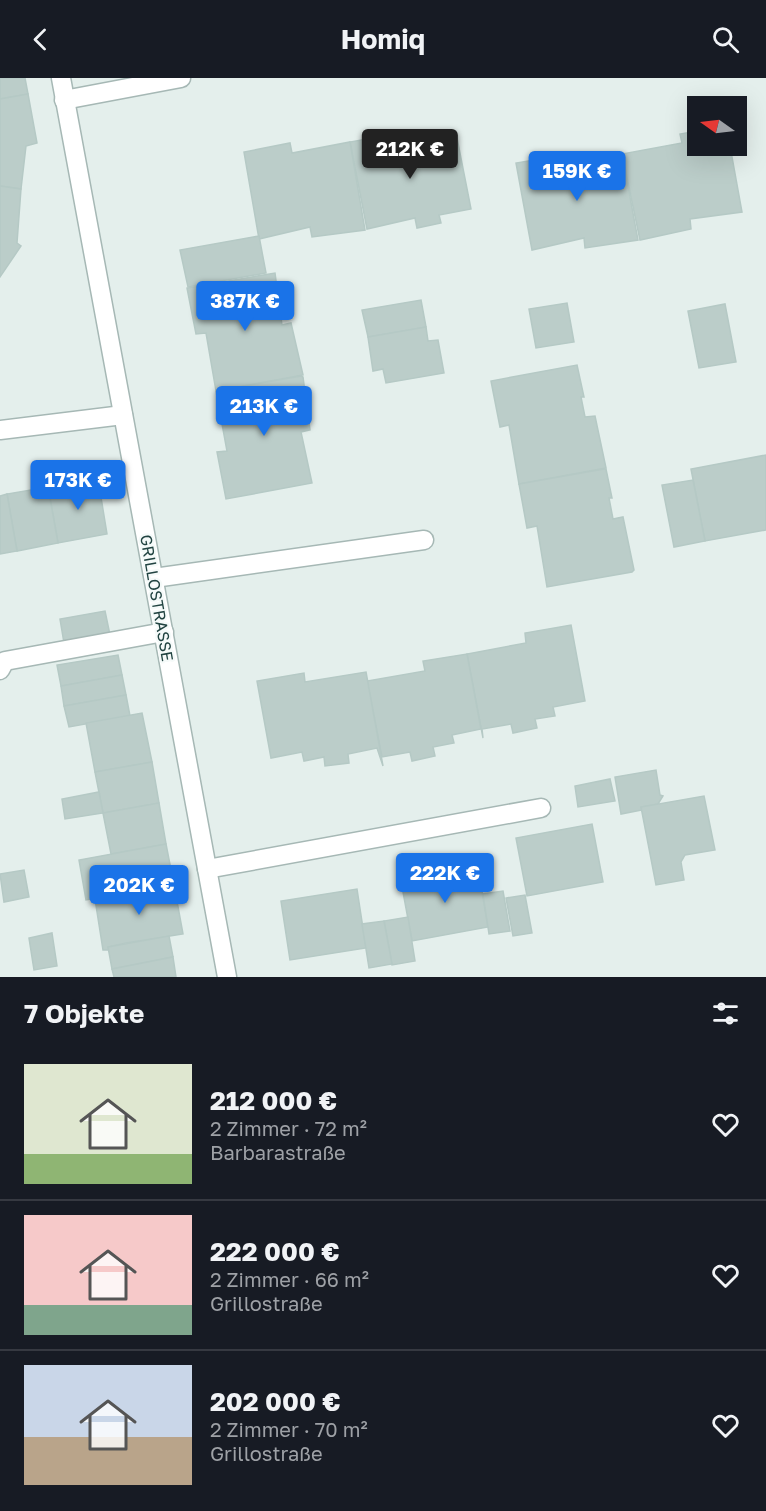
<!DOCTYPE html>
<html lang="de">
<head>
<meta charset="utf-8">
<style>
  body { margin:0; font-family:"Golos Text",sans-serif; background:#242831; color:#f1f3f6; height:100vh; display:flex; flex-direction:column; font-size:22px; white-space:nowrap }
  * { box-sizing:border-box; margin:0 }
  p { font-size:20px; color:#9ea1a6 }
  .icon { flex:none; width:33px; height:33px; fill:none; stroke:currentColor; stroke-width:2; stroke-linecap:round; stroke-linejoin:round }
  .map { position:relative; height:899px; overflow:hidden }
  .panel { display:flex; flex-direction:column; background:#171b24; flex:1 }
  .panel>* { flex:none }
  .needle { width:39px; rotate:284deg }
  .buttons { position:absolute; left:687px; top:18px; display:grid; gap:12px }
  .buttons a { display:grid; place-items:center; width:60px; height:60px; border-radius:0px; background:#171b24; box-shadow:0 6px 24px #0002; font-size:30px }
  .price { position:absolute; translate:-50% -51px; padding:0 14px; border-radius:6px; background:#1a73e8; color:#fff; font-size:20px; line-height:39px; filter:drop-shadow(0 2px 3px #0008) }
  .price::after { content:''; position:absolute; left:50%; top:36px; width:18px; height:14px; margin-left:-9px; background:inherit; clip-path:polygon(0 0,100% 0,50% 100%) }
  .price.on { background:#222; color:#fff }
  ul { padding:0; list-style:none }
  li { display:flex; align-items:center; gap:18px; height:150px; padding:0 24px }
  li+li { border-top:2px solid #363941 }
  li span { display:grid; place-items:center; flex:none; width:168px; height:120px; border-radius:0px; color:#555 }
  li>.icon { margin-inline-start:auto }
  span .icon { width:72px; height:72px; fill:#fffc; stroke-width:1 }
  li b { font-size:26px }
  h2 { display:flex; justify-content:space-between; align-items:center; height:72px; padding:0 24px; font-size:26px }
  header { display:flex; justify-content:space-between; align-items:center; height:78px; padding:0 24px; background:#171b24; font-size:27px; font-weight:700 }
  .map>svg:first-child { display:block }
  .building { fill:#bbcdc9; stroke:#b5c9c5; stroke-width:1.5 }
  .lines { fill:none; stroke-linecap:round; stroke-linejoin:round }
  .minor-casing { stroke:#a6b8b5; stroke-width:21 }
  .minor { stroke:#fff; stroke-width:18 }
  .labels { text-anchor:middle; stroke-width:4.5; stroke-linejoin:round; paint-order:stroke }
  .street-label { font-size:16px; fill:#214341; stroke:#f5faf9 }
</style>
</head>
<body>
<header><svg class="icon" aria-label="back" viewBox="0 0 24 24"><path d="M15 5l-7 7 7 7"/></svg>Homiq<svg class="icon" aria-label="search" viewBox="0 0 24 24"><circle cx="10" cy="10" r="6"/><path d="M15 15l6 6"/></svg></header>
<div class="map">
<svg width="766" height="899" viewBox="0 0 766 899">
  <rect width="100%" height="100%" fill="#e4efec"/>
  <g class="building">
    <path d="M0,0H25L28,16L0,21Z"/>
    <path d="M28,16L37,65L26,68L21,111L0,108V21Z"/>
    <path d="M698,53V68H730L742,134L690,141L691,151L640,162L622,76L682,65L680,56Z"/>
    <path d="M456,55L471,131L439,137L441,145L417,150L415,140L367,151L350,64L394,56L396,66Z"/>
    <path d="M350,64L365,152L312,159L310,149L259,161L244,74L290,65L292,75Z"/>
    <path d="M622,76L638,162L585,170L584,160L532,172L516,85L563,77L564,86Z"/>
    <path d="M0,108L21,111L17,165L21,168L0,199Z"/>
    <path d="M259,158L266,195L188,209L180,172Z"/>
    <path d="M275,195L282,247L291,245L303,297L216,313L206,255L196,256L187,210Z"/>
    <path d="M421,222L426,249L368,259L362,232Z"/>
    <path d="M567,225L574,264L536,270L529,231Z"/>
    <path d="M725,226L736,284L699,290L688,233Z"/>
    <path d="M426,249L428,263L438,262L444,295L386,305L383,291L373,293L368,259Z"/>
    <path d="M577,287L584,319H581L585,339L595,338L606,390L519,406L509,347L500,349L491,303Z"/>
    <path d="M301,298L303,299L310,352L301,354L312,405L226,421L217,374L227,373L216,313Z"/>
    <path d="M766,377V452L705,463L691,391Z"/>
    <path d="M604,391H606L612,420H609L613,441L623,439L634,492L632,494L547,509L537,448L527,450L519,406Z"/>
    <path d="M98,401L107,456L58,465L48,409Z"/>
    <path d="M693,402L705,463L674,469L662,407Z"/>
    <path d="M48,409L58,465L17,473L7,416Z"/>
    <path d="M7,416L17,473L0,476V418Z"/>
    <path d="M105,533L110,557L64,565L60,541Z"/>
    <path d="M571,547L585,623L553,629L555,638L535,641L537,650L513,655L511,646L482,651L483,660L467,576L526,565L525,555Z"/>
    <path d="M467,576L481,651L452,657L454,665L433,669L435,678L412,683L410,674L382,679L367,603L425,593L423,583Z"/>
    <path d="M118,577L122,597L61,608L57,587Z"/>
    <path d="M366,594L383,688L377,670L348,676L349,685L325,688L324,679L304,683L302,674L271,680L257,603L304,595L305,604Z"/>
    <path d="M122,597L126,617L64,628L61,608Z"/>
    <path d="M126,617L130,638L69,649L64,628Z"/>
    <path d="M142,635L152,684L95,694L86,645Z"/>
    <path d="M152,684L159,725L103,735L95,694Z"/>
    <path d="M656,692L660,717L663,718L658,726L641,729L642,732L621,736L615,699Z"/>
    <path d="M610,701L615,723L578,729L575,708Z"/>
    <path d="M99,714L103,735L65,741L62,721Z"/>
    <path d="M704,718L715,772L685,777L681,784L684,802L656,807L641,729Z"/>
    <path d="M159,725L166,766L111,776L103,735Z"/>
    <path d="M592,746L603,804L527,818L516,760Z"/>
    <path d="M166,766L174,807L86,822L79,782Z"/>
    <path d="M478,790L488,849L412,863L401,803Z"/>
    <path d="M24,792L29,819L4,824L0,796Z"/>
    <path d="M174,807L183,856L126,865L108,869L109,872H103L95,821Z"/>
    <path d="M357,811L366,870L290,882L281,823Z"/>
    <path d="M503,813L510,853L489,856L483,816Z"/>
    <path d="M525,817L532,855L513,858L506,820Z"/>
    <path d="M408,839L415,883L392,887L384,843Z"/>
    <path d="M384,843L392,886L369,890L362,846Z"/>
    <path d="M52,855L57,888L34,892L29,860Z"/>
    <path d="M169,858L173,879L112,891L108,869Z"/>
    <path d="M173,879L176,899H114L112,891Z"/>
  </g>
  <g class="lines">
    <g class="minor-casing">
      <g id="minor">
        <path d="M61,0L227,899"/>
        <path d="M64,22L181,0"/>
        <path d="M0,352L123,337"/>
        <path d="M154,500L424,462"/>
        <path d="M0,592L5,583L164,554"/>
        <path d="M207,791L541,730"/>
      </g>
    </g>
    <use href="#minor" class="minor"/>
  </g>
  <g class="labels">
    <g class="street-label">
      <text transform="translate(157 520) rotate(80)" y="6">GRILLOSTRASSE</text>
    </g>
  </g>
</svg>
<div class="buttons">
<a><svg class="needle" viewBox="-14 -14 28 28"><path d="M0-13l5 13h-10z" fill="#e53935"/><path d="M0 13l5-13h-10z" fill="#9ea1a6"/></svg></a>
</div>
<b class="price on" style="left:410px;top:102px">212K €</b>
<b class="price" style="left:577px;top:124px">159K €</b>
<b class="price" style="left:245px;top:254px">387K €</b>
<b class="price" style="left:264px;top:359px">213K €</b>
<b class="price" style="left:78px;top:433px">173K €</b>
<b class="price" style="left:445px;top:826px">222K €</b>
<b class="price" style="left:139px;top:838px">202K €</b>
</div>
<section class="panel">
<h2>7 Objekte<svg class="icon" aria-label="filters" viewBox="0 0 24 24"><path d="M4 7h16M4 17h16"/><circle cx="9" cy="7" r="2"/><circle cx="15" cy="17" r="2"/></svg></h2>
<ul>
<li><span style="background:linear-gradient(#dfe7d0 75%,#8fb573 0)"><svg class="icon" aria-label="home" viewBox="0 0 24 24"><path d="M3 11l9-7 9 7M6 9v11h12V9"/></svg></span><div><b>212 000 €</b><p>2 Zimmer · 72 m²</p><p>Barbarastraße</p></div><svg class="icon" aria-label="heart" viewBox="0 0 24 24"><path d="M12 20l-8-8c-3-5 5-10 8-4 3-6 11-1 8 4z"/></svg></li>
<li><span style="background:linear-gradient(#f6c9c9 75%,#7fa58c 0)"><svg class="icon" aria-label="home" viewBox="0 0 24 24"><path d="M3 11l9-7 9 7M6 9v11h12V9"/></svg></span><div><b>222 000 €</b><p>2 Zimmer · 66 m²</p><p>Grillostraße</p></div><svg class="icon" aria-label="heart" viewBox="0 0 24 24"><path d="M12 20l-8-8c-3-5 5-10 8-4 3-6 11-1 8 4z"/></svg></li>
<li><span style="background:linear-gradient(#c9d6e8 60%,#b9a48a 0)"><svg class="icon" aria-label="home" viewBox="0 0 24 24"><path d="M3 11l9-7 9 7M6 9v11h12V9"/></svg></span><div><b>202 000 €</b><p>2 Zimmer · 70 m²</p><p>Grillostraße</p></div><svg class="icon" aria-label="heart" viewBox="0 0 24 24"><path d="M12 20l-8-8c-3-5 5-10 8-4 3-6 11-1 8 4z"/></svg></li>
</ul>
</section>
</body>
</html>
